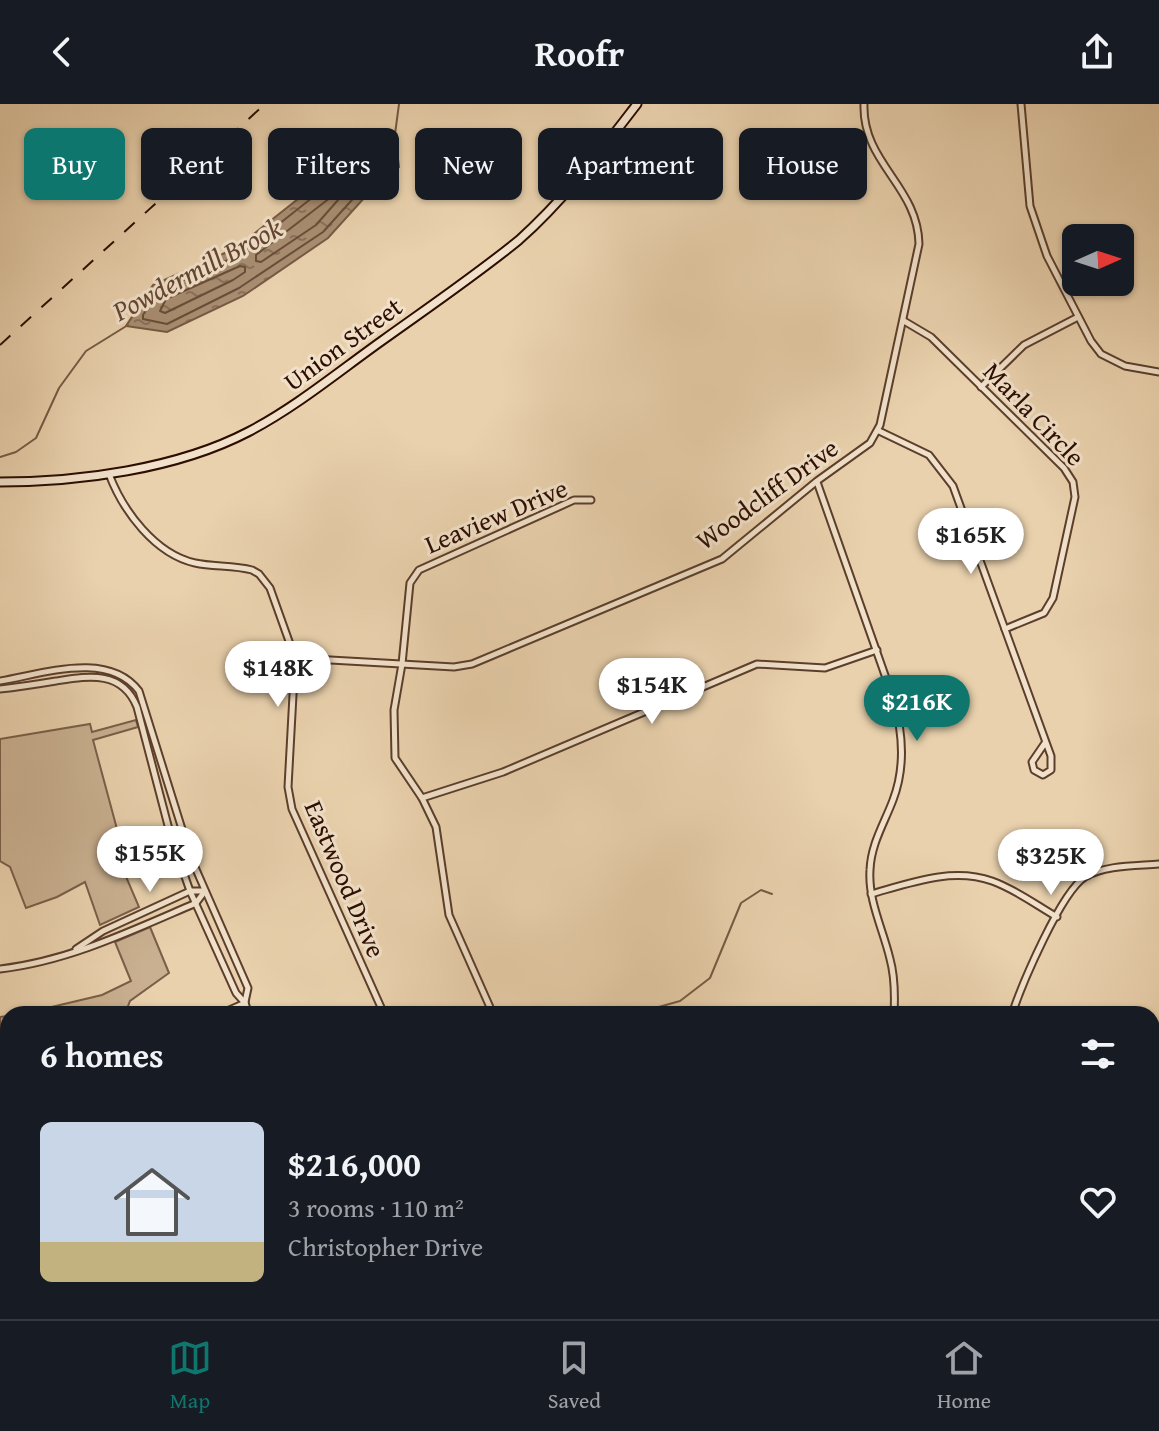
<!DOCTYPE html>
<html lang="en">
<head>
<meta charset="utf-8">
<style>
  body { margin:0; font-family:"Gentium Book Plus",serif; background:#242831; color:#f1f3f6; height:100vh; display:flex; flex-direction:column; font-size:30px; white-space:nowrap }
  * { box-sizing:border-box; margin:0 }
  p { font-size:26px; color:#9ea1a6 }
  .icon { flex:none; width:44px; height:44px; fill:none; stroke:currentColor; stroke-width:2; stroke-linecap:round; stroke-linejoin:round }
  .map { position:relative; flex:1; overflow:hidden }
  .panel { position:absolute; left:0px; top:902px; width:1160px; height:314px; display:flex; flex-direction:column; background:#171b24; border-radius:24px 24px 0 0; box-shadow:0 2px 6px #0004 }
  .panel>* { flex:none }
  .hud { position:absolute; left:24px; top:24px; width:1112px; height:72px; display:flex; gap:16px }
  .needle { width:52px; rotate:87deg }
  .controls { position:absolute; left:1062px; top:120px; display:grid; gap:16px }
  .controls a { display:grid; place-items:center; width:72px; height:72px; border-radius:12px; background:#171b24; box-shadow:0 2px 6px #0004; font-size:40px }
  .price { position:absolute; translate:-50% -68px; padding:0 18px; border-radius:28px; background:#fff; color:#222; font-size:26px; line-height:52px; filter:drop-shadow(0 2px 4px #0008) }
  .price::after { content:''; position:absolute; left:50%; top:48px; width:24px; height:18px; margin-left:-12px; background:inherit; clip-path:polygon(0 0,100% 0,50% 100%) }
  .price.on { background:#0f766e; color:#fff }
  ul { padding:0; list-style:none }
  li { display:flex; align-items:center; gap:24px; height:200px; padding:0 40px }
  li+li { border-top:2px solid #363941 }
  li span { display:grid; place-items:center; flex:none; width:224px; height:160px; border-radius:12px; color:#555 }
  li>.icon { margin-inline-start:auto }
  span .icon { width:96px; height:96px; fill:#fffc; stroke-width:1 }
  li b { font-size:34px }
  h2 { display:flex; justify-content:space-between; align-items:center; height:96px; padding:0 40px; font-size:34px }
  .chip { padding:0 28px; border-radius:12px; background:#171b24; box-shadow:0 2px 6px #0004; font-size:28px; line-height:72px }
  .chip.on { background:#0f766e; color:#fff }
  header { display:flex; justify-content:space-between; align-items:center; height:104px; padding:0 40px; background:#171b24; font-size:36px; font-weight:600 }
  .tab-bar { display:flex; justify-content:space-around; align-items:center; height:112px; border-top:2px solid #363941; background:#171b24; font-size:22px; color:#9ea1a6 }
  .tab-bar a { display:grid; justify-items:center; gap:4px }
  .tab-bar .on { color:#0f766e }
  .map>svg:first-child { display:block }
  .green { fill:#c9b090; stroke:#7a5e48; stroke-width:2 }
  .water { fill:url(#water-ripples); stroke:#775a44; stroke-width:2 }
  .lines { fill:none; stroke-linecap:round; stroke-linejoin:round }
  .shore { stroke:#6a4e39; stroke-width:2 }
  .stream { stroke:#775a44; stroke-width:2 }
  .street-casing { stroke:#5b3e2b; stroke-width:9 }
  .secondary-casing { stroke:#2c0d00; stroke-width:11 }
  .street { stroke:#f1e1ca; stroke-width:5 }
  .secondary { stroke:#f1e1ca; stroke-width:7 }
  .rail { stroke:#2c0d00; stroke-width:2; stroke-dasharray:14 14; stroke-linecap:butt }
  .labels { text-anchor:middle; stroke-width:6; stroke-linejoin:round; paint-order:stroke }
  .street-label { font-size:26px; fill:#2c0d00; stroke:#f1e1ca }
  .water-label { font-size:28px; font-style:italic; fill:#644733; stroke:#f1e1ca }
</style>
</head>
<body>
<header><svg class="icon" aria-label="back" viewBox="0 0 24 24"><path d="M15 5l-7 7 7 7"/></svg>Roofr<svg class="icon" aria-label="share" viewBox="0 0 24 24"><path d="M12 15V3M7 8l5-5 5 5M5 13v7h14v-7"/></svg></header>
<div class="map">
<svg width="1159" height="1215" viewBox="0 0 1159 1215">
  <defs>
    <pattern id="water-ripples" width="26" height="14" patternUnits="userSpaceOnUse" patternTransform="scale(2)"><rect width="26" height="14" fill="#a98e72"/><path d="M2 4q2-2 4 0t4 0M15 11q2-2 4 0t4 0" fill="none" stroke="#8a725b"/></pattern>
  </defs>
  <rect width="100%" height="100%" fill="#e9d1ad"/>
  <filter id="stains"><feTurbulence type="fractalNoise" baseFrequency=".0025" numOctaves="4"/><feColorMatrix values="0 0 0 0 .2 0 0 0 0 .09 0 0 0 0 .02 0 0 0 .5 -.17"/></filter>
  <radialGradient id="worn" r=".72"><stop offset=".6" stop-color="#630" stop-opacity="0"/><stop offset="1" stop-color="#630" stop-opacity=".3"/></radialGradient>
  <g class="green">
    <path d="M136,616L138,623L93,636L117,725L124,768L139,803L100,821L85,778L57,793L26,804L10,763L0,757V635L90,620L92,628Z"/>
    <path d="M150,823L169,869L130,897L125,910H22L102,891L131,877L115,838Z"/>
    <path d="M8,912V977L0,974V913Z"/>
  </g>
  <path class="water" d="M395,30L399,63L374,83L328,134L243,192L167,228L126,222L153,181L236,144L322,76L359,33Z"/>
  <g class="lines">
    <g class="shore">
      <path d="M384,39L388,42L389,60L369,77L323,128L239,184L167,220L143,215V211L159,187L241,150L327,82L362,42Z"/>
      <path d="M335,90L338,96L316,121L261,158L256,157V151Z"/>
      <path d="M240,162L245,163V168L233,176L165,209L160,207L166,195Z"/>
    </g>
    <g class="stream">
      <path d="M395,30L399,0"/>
      <path d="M0,353L16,348L36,334L59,284L86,247L128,221"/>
      <path d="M644,910L648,906L680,897L710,874L741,799L761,786L772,790"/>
      <path d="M0,975L8,978"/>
    </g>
    <g class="street-casing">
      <g id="street">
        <path d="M1021,0L1030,102L1047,152L1091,237L1101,250L1125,262L1159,268"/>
        <path d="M904,217L931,233L1064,364L1073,378L1075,393L1053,494L1044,509L1005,525"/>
        <path d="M981,283L1024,241L1078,213"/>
        <path d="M879,327L929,351L953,382L1051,652V666L1043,671L1034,666L1032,658L1045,639"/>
        <path d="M109,370C123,407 155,450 195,459C213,463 233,461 252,466L259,470L270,484L295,554L288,683L292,705L384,910"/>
        <path d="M817,378L893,594C903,628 906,662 893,696C884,720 871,740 870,766C868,797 883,825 890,855C895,873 895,891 894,910"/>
        <path d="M295,554L454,563L472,560L722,455L817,377L870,339L880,321L919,140C918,82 862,59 864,0"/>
        <path d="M0,577C43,570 108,546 139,587L191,754L248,884L245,898"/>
        <path d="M0,585C19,583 38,580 56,577C89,572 122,566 137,603L171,733L190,787L236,889L245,899L249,910"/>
        <path d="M422,694L503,668L757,560L825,564L877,546"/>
        <path d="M871,790C910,779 952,763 992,777C1015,785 1036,801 1057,813"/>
        <path d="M76,845L103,827L190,787H204"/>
        <path d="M0,865C69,857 133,826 196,799L205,787"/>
        <path d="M220,910L245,899"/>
        <path d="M493,910L449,811L436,723L422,694L395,654L394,606L402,560L410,479L419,466L574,396H591"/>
        <path d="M1012,910C1022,880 1061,788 1085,773C1105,761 1136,762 1159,760"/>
        <path d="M1152,985L1159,987"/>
        <path d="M1152,1188L1159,1187"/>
        <path d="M698,1215L699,1208"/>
        <path d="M832,1215L836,1208"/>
        <path d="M1032,1215L1045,1208"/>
      </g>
    </g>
    <g class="secondary-casing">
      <path id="secondary" d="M0,378C79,378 177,365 248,328C296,303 338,268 383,236C429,203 476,171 519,136C565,95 600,48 637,0"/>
    </g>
    <use href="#street" class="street"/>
    <use href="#secondary" class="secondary"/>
    <path class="rail" d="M0,241L265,0"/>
  </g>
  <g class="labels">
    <g class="street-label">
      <text transform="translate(343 240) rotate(-36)" y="9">Union Street</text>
      <text transform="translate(1034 310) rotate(46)" y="9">Marla Circle</text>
      <text transform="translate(767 390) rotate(-36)" y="9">Woodcliff Drive</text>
      <text transform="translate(496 412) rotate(-23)" y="9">Leaview Drive</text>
      <text transform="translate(345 775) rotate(67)" y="9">Eastwood Drive</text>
    </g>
    <g class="water-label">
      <text transform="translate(197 165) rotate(-28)" y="10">Powdermill Brook</text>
    </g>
  </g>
  <rect width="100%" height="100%" filter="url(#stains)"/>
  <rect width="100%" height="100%" fill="url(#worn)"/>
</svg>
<div class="controls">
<a><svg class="needle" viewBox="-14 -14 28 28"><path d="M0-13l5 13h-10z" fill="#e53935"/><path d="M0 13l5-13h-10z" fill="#9ea1a6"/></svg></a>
</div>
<b class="price" style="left:971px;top:472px">$165K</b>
<b class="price" style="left:278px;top:605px">$148K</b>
<b class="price" style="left:652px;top:622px">$154K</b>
<b class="price on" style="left:917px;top:639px">$216K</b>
<b class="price" style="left:150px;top:790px">$155K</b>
<b class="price" style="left:1051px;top:793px">$325K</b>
<div class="hud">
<a class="chip on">Buy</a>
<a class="chip">Rent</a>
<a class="chip">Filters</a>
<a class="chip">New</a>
<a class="chip">Apartment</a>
<a class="chip">House</a>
</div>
<section class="panel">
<h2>6 homes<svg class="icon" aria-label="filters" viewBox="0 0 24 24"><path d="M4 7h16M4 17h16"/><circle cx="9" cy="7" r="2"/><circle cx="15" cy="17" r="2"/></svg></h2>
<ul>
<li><span style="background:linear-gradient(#c9d6e8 75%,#c2b280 0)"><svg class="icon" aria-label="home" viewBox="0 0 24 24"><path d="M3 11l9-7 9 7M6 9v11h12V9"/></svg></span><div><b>$216,000</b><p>3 rooms · 110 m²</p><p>Christopher Drive</p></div><svg class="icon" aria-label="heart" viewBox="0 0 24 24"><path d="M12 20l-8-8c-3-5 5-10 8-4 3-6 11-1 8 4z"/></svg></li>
</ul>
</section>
</div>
<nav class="tab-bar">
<a class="on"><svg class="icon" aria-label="map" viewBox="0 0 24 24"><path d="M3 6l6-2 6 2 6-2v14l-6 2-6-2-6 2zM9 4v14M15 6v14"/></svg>Map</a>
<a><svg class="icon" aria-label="saved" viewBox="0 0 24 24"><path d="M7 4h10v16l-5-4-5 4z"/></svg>Saved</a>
<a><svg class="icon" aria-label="home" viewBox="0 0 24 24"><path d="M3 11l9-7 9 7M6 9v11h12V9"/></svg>Home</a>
</nav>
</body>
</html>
